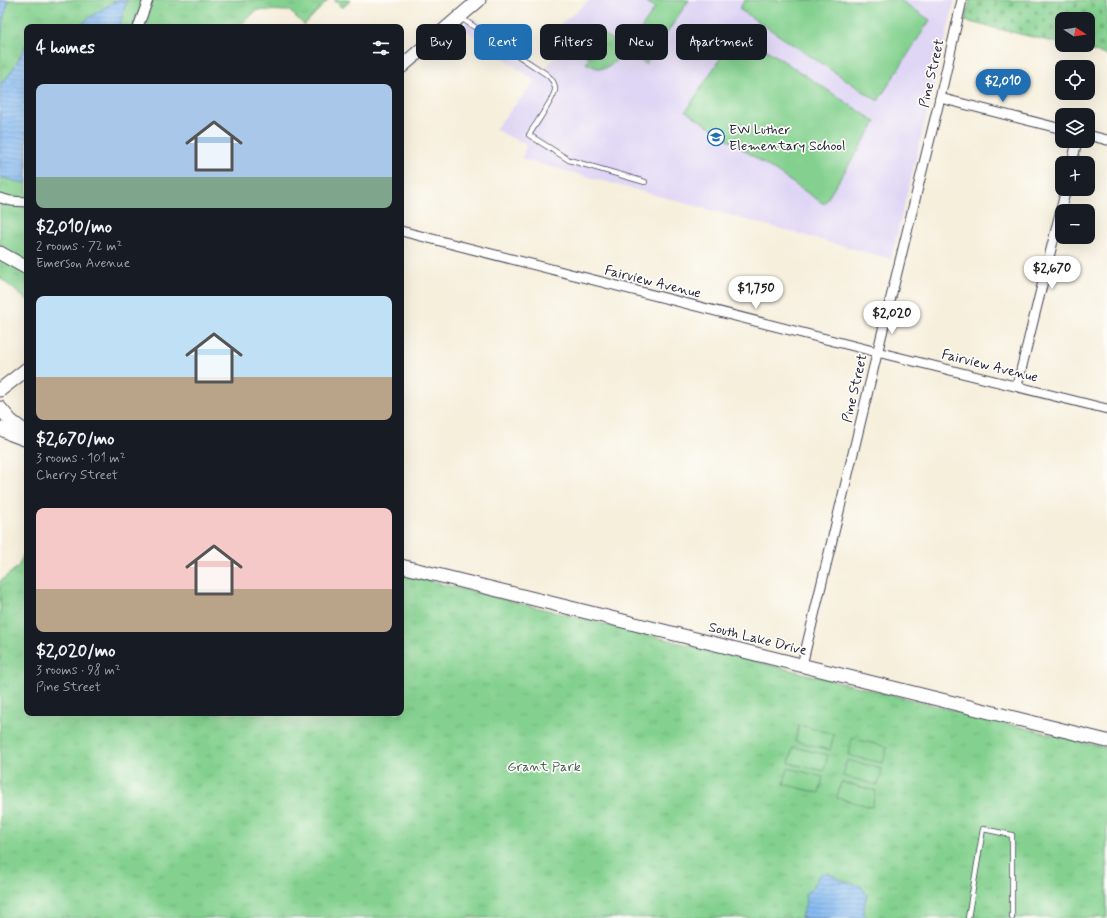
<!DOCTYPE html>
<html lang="en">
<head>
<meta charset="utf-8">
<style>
  body { margin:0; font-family:Mynerve,sans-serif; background:#20242c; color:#f1f3f6; height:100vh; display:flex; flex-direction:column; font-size:15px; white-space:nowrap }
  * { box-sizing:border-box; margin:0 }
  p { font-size:13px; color:#9ea1a6 }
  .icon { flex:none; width:22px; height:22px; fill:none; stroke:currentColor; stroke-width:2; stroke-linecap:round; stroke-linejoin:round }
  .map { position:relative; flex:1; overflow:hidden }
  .details { position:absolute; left:24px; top:24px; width:380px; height:692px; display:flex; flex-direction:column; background:#171b24; border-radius:8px; box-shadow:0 4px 16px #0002 }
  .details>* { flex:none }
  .hud { position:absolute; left:416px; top:24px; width:380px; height:36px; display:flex; gap:8px }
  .needle { width:26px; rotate:102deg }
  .fabs { position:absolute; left:1055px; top:12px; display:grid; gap:8px }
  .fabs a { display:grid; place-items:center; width:40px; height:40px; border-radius:8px; background:#171b24; box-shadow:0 4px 16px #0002; font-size:20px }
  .price { position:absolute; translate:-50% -34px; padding:0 9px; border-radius:14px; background:#fff; color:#222; font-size:13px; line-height:26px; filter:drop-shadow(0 1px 2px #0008) }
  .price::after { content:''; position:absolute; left:50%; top:24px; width:12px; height:9px; margin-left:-6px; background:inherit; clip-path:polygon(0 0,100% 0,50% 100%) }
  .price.current { background:#1f6fb2; color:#fff }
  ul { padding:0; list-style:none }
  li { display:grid; align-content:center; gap:8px; height:212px; padding:0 12px }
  li span { display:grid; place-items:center; height:124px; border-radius:8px; color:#555 }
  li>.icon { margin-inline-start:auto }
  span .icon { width:72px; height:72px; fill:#fffc; stroke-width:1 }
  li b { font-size:17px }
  h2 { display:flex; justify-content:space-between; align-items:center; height:48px; padding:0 12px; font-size:17px }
  .chip { padding:0 14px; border-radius:8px; background:#171b24; box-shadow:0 4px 16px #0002; font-size:14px; line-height:36px }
  .chip.current { background:#1f6fb2; color:#fff }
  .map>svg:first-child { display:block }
  .built { fill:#dfd5f5 }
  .cemetery { fill:url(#cemetery-stones); stroke:#537a65 }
  .park { fill:url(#park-tufts); stroke:#537a65 }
  .pitch { fill:#84d18f; stroke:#537a65 }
  .water { fill:url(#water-rules); stroke:#526e96 }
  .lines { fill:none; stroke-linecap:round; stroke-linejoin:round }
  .lane-casing { stroke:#424153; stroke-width:6 }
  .street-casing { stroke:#424153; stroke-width:11 }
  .secondary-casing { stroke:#424153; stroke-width:15 }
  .lane { stroke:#fff; stroke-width:4.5 }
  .street { stroke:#fff; stroke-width:9 }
  .secondary { stroke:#fff; stroke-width:13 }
  .labels { text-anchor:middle; stroke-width:3.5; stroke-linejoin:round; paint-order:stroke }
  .street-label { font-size:14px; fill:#22223b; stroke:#fdfcf7 }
  .poi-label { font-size:14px; fill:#22223b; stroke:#fdfcf7; text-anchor:start }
  .park-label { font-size:14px; fill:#445f58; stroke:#fdfcf7 }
</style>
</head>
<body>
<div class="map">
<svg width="1107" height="918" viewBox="0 0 1107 918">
  <defs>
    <pattern id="cemetery-stones" width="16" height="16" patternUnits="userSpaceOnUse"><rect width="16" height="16" fill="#84d18f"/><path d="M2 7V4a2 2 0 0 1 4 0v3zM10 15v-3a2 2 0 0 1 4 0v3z" fill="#72b37c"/></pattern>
    <pattern id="park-tufts" width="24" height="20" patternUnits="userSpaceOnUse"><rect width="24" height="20" fill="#84d18f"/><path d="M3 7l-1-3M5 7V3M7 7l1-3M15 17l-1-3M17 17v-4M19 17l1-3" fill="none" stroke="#72b37c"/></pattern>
    <pattern id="water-rules" width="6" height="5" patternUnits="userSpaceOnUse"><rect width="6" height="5" fill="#83b9f2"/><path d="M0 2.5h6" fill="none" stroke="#6b96c5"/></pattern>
  </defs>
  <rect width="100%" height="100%" fill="#fdfcf7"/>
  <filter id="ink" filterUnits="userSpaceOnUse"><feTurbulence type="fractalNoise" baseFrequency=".025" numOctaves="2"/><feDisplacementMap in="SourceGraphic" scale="8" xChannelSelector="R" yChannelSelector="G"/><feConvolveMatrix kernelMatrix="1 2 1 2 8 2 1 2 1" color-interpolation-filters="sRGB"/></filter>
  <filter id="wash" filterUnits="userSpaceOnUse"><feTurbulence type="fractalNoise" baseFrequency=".012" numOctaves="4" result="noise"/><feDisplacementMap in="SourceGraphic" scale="16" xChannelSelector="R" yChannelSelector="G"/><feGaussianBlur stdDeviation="0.9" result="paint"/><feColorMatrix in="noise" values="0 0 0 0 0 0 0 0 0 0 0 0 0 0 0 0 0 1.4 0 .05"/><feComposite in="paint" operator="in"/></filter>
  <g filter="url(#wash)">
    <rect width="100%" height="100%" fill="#f6efdc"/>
    <path class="built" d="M590,0H955L891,259L522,159L526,145L495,129L535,81L461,27L473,18L545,69L560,51L544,38Z"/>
    <path class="cemetery" d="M970,0H1107V55L1067,45H1088V19H1062V44L965,21Z"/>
    <g class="park">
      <path d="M0,0H328L304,25L290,11L257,10L238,27H27V300L0,278Z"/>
      <path d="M334,0H351L342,8Z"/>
      <path d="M596,29L624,48C612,66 608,75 586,63L590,57L581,53L587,39Z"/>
      <path d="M27,547V713H401V574L1107,748V918H0V581L18,567Z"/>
    </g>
    <g class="pitch">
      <path d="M644,0H689L646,64L626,51L655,8Z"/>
      <path d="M745,0H900L930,20L878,101L739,9Z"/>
      <path d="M738,31L876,122L824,204L686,111Z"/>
      <path d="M799,725L834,734L830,750L795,741Z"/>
      <path d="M852,738L887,747L883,763L848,755Z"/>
      <path d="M793,747L828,755L824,771L789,763Z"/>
      <path d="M847,760L882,769L878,785L843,776Z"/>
      <path d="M788,768L823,777L819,793L784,784Z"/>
      <path d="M841,782L876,791L872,807L837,798Z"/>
    </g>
    <g class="water">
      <path d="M0,0H9L3,19L0,53Z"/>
      <path d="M117,0H127L119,27H77L96,13Z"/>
      <path d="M27,42V182L23,183L0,177V85C12,73 20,57 27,42Z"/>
      <path d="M828,873L841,880L861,886L867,895L864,906V914L868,918H801L806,902L805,894L811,889L820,874Z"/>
    </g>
  </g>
  <g filter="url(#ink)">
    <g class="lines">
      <g class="lane-casing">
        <g id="lane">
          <path d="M461,18L546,74C551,78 556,83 555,90C554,99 534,126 529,135L569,160L645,182"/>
          <path d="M968,918L983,829L1012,835V918"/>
        </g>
      </g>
      <g class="street-casing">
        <g id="street">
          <path d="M138,27L148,0"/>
          <path d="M940,98L1062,129"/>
          <path d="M1088,135L1107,140"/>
          <path d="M1072,163L1077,141"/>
          <path d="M0,198L11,201L27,202"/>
          <path d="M401,231L877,352L1107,409"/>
          <path d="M1017,386L1066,189"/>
          <path d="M802,665L875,362L940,98L962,0"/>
        </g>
      </g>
      <g class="secondary-casing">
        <g id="secondary">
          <path d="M401,67L479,0"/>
          <path d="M0,253L27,268"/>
          <path d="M0,390L27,369"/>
          <path d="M0,408L11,421L27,433"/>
          <path d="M0,428L11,434L27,440"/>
          <path d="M401,566L1107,741"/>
        </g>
      </g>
      <use href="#lane" class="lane"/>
      <use href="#street" class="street"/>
      <use href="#secondary" class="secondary"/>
    </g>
  </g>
  <defs>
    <g id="school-ring" transform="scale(0.9)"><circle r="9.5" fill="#fdfcf7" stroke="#1f6fb2" stroke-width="1.5"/><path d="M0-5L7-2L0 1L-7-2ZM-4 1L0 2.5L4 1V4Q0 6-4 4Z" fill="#1f6fb2"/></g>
  </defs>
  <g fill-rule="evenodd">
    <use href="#school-ring" x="716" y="137"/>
  </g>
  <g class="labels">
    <g class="street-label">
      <text transform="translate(931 73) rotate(-77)" y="5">Pine Street</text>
      <text transform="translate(653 281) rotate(14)" y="5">Fairview Avenue</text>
      <text transform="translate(990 365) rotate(14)" y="5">Fairview Avenue</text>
      <text transform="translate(854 388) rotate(-77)" y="5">Pine Street</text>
      <text transform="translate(758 638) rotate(14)" y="5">South Lake Drive</text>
    </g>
    <g class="poi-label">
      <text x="729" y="134">EW Luther<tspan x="729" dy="16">Elementary School</tspan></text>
    </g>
    <g class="park-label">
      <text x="544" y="771">Grant Park</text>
    </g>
  </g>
</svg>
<div class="fabs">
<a><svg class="needle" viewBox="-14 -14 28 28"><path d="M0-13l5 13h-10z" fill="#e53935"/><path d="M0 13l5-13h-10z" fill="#9ea1a6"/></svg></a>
<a><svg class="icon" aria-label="locate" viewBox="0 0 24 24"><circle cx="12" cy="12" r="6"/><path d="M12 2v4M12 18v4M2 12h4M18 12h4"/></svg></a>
<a><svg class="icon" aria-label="layers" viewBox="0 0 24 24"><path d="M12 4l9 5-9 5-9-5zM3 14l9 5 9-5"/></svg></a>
<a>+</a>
<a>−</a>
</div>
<b class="price current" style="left:1003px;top:103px">$2,010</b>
<b class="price" style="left:1052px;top:290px">$2,670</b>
<b class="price" style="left:756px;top:310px">$1,750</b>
<b class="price" style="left:892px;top:335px">$2,020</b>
<div class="hud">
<a class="chip">Buy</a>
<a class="chip current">Rent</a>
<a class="chip">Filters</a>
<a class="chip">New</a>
<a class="chip">Apartment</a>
</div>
<section class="details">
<h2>4 homes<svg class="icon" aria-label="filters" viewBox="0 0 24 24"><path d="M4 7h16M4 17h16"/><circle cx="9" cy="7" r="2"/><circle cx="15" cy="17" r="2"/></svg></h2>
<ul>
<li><span style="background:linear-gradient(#a9c7e8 75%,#7fa58c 0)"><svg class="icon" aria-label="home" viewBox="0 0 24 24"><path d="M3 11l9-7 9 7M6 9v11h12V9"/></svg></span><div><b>$2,010/mo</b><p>2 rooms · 72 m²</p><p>Emerson Avenue</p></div></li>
<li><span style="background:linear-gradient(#bfe0f5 65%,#b9a48a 0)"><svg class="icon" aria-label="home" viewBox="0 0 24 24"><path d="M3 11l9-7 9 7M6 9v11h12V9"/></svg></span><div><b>$2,670/mo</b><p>3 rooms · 101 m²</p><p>Cherry Street</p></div></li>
<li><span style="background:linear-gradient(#f6c9c9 65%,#b9a48a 0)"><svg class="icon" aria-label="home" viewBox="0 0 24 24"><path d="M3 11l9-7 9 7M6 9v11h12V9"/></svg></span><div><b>$2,020/mo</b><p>3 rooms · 98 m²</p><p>Pine Street</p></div></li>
</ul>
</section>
</div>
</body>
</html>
